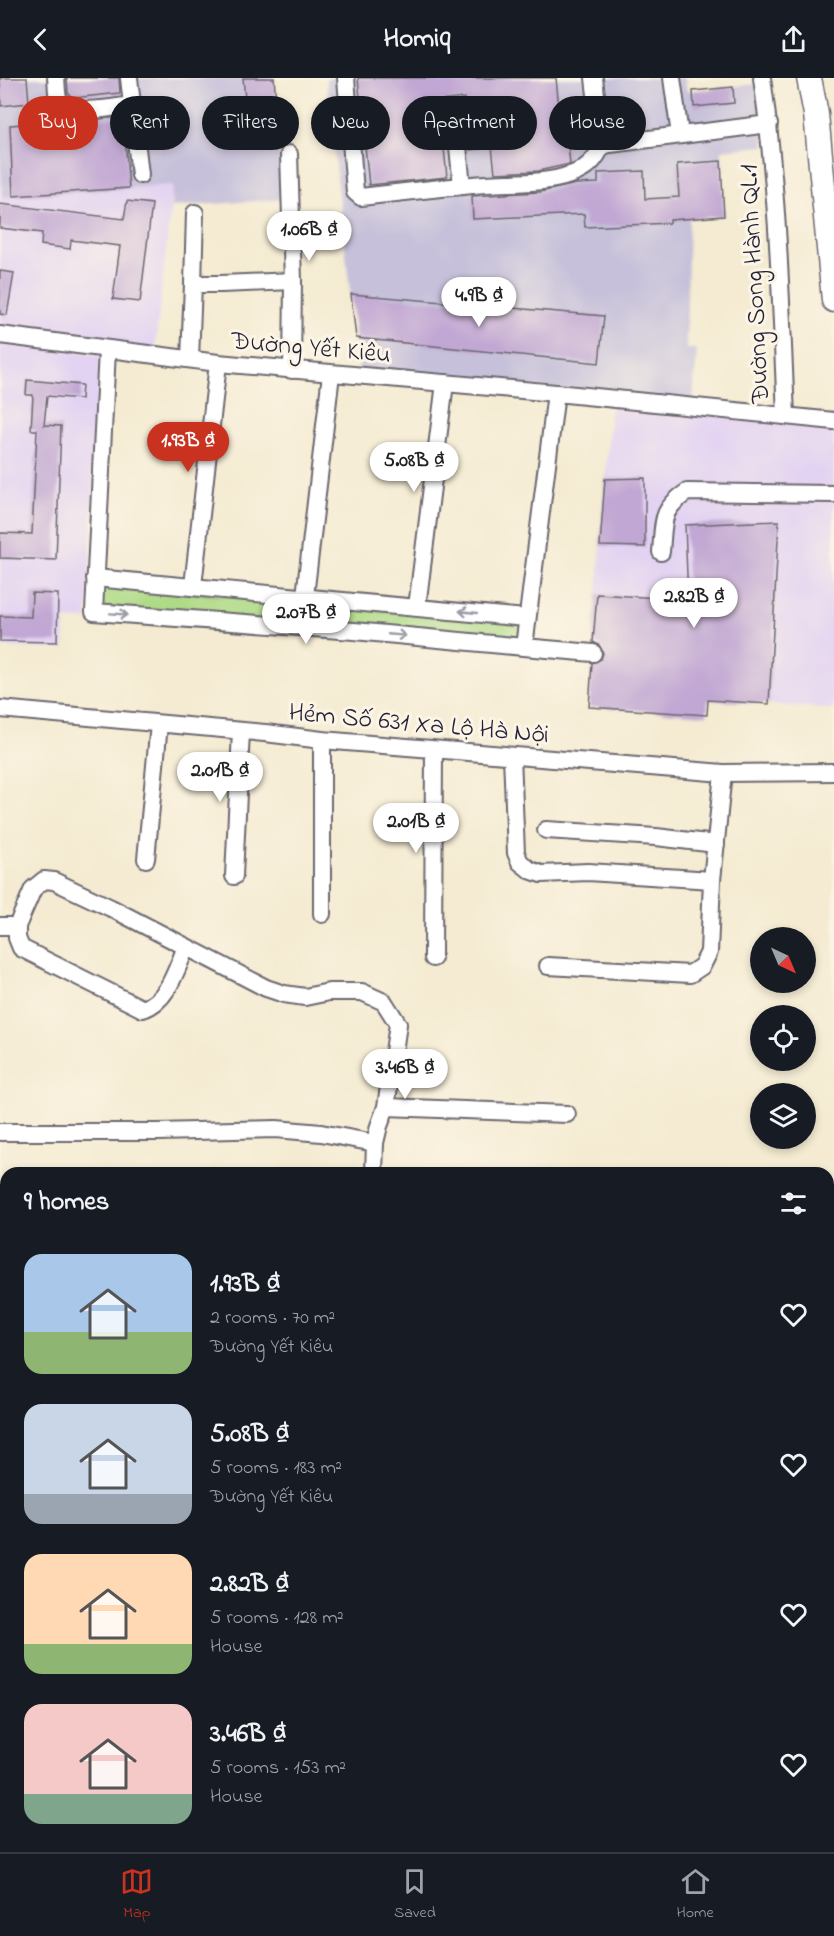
<!DOCTYPE html>
<html lang="en">
<head>
<meta charset="utf-8">
<style>
  body { margin:0; font-family:"Indie Flower",sans-serif; background:#242831; color:#f1f3f6; height:100vh; display:flex; flex-direction:column; font-size:22px; white-space:nowrap }
  * { box-sizing:border-box; margin:0 }
  p { font-size:20px; color:#9ea1a6 }
  .icon { flex:none; width:33px; height:33px; fill:none; stroke:currentColor; stroke-width:2; stroke-linecap:round; stroke-linejoin:round }
  .map { position:relative; flex:1; overflow:hidden }
  .side { position:absolute; left:0px; top:1089px; width:834px; height:686px; display:flex; flex-direction:column; background:#171b24; border-radius:18px 18px 0 0; box-shadow:0 3px 9px #0003 }
  .side>* { flex:none }
  .hud { position:absolute; left:18px; top:18px; width:798px; height:54px; display:flex; gap:12px }
  .needle { width:39px; rotate:136deg }
  .buttons { position:absolute; left:750px; top:849px; display:grid; gap:12px }
  .buttons a { display:grid; place-items:center; width:66px; height:66px; border-radius:50%; background:#171b24; box-shadow:0 3px 9px #0003; font-size:30px }
  .price { position:absolute; translate:-50% -51px; padding:0 14px; border-radius:21px; background:#fff; color:#222; font-size:20px; line-height:39px; filter:drop-shadow(0 2px 3px #0008) }
  .price::after { content:''; position:absolute; left:50%; top:36px; width:18px; height:14px; margin-left:-9px; background:inherit; clip-path:polygon(0 0,100% 0,50% 100%) }
  .price.on { background:#c8321e; color:#fff }
  ul { padding:0; list-style:none }
  li { display:flex; align-items:center; gap:18px; height:150px; padding:0 24px }
  li span { display:grid; place-items:center; flex:none; width:168px; height:120px; border-radius:18px; color:#555 }
  li>.icon { margin-inline-start:auto }
  span .icon { width:72px; height:72px; fill:#fffc; stroke-width:1 }
  li b { font-size:26px }
  h2 { display:flex; justify-content:space-between; align-items:center; height:72px; padding:0 24px; font-size:26px }
  .pill { padding:0 21px; border-radius:27px; background:#171b24; box-shadow:0 3px 9px #0003; font-size:21px; line-height:54px }
  .pill.on { background:#c8321e; color:#fff }
  header { display:flex; justify-content:space-between; align-items:center; height:78px; padding:0 24px; background:#171b24; font-size:27px; font-weight:700 }
  .tab-bar { display:flex; justify-content:space-around; align-items:center; height:84px; border-top:2px solid #363941; background:#171b24; font-size:16px; color:#9ea1a6 }
  .tab-bar a { display:grid; justify-items:center; gap:3px }
  .tab-bar .on { color:#c8321e }
  .map>svg:first-child { display:block }
  .built { fill:#e3d3f2 }
  .industrial { fill:#c6c0da }
  .green { fill:#aeda86; stroke:#687e60; stroke-width:1.5 }
  .building { fill:#c1a7d3 }
  .lines { fill:none; stroke-linecap:round; stroke-linejoin:round }
  .minor-casing { stroke:#6c6870; stroke-width:20 }
  .highway-casing { stroke:#6c6870; stroke-width:27 }
  .minor { stroke:#fff; stroke-width:16 }
  .highway { stroke:#fff; stroke-width:24 }
  .oneway { stroke:#9c9ca7 }
  .labels { text-anchor:middle; stroke-width:6; stroke-linejoin:round; paint-order:stroke }
  .street-label { font-size:26px; fill:#22223b; stroke:#fcf5e5 }
</style>
</head>
<body>
<header><svg class="icon" aria-label="back" viewBox="0 0 24 24"><path d="M15 5l-7 7 7 7"/></svg>Homiq<svg class="icon" aria-label="share" viewBox="0 0 24 24"><path d="M12 15V3M7 8l5-5 5 5M5 13v7h14v-7"/></svg></header>
<div class="map">
<svg width="834" height="1774" viewBox="0 0 834 1774">
  <rect width="100%" height="100%" fill="#fcf5e5"/>
  <filter id="ink" filterUnits="userSpaceOnUse"><feTurbulence type="fractalNoise" baseFrequency=".0167" numOctaves="2"/><feDisplacementMap in="SourceGraphic" scale="12" xChannelSelector="R" yChannelSelector="G"/><feConvolveMatrix kernelMatrix="1 2 1 2 8 2 1 2 1" color-interpolation-filters="sRGB"/></filter>
  <filter id="wash" filterUnits="userSpaceOnUse"><feTurbulence type="fractalNoise" baseFrequency=".008" numOctaves="4" result="noise"/><feDisplacementMap in="SourceGraphic" scale="24" xChannelSelector="R" yChannelSelector="G"/><feGaussianBlur stdDeviation="1.35" result="paint"/><feColorMatrix in="noise" values="0 0 0 0 0 0 0 0 0 0 0 0 0 0 0 0 0 1.4 0 .05"/><feComposite in="paint" operator="in"/></filter>
  <g filter="url(#wash)">
    <rect width="100%" height="100%" fill="#f4ebd2"/>
    <g class="built">
      <path d="M0,81L4,119L173,107L155,272L0,251Z"/>
      <path d="M0,262L101,277L87,542L65,541L64,571L0,569Z"/>
      <path d="M611,326L834,349V631L709,622L707,637L589,629Z"/>
    </g>
    <g class="industrial">
      <path d="M0,0H275L284,121L171,129L173,107L4,119L0,81Z"/>
      <path d="M326,0H685L687,13L758,6L765,68L722,72L724,138L689,141L686,271H697L693,324L359,293Z"/>
    </g>
    <path class="green" d="M100,506L520,545L519,563L100,529Z"/>
    <g id="blocks">
      <g class="building">
        <path d="M0,0H27L29,25L1,28Z"/>
        <path d="M67,0H119L120,15L73,20L68,15Z"/>
        <path d="M243,0H274L278,49L248,52Z"/>
        <path d="M358,0H556L559,30L564,29L570,86L538,93L495,95L492,69L470,72L464,20L439,23L447,99L369,107Z"/>
        <path d="M733,9L734,25L694,29L693,13Z"/>
        <path d="M123,39L129,110L13,118L10,47Z"/>
        <path d="M721,83L724,138L670,142V145L585,149L584,136L473,141L472,118L540,114L576,106L598,105V95L644,93L645,121L679,119L677,86Z"/>
        <path d="M127,123L152,126L140,224L113,221L120,168L71,162L70,171L41,167L42,155L0,150V126L124,141Z"/>
        <path d="M0,193L14,195L7,237L0,236Z"/>
        <path d="M351,216L604,238L599,285L356,260Z"/>
        <path d="M27,302L82,307L81,321L47,318L44,347L61,348L56,482L0,480V455L32,456L37,352H31L33,317H26Z"/>
        <path d="M645,400V469L600,468L605,401Z"/>
        <path d="M779,443L769,626L708,622L707,637L589,629L592,585L601,581L603,575L599,567L593,564L597,516L688,522L685,447Z"/>
        <path d="M32,515L58,516L57,564L0,563V538L31,539Z"/>
      </g>
    </g>
  </g>
  <g filter="url(#ink)">
    <use href="#blocks" fill-opacity="0" stroke="#6c6870" stroke-width="1.5"/>
    <g class="lines">
      <g class="minor-casing">
        <g id="minor">
          <path d="M56,0C57,6 56,13 58,19C64,41 114,29 132,27"/>
          <path d="M129,0L140,97"/>
          <path d="M346,0L355,114L361,119C403,114 445,109 486,106C513,104 545,106 570,97C586,92 596,82 602,67"/>
          <path d="M594,0L602,67L769,46"/>
          <path d="M672,0L680,57"/>
          <path d="M762,0C778,112 781,225 786,338"/>
          <path d="M455,40L462,108"/>
          <path d="M289,76L293,203L292,292"/>
          <path d="M193,206L195,135"/>
          <path d="M0,257L218,285L556,315L834,343"/>
          <path d="M107,272L94,534L354,553L524,569L556,315"/>
          <path d="M190,281L193,206H221L293,203"/>
          <path d="M661,474C664,443 660,432 687,414L834,416"/>
          <path d="M95,500L526,540"/>
          <path d="M193,508L218,285"/>
          <path d="M305,518L331,296"/>
          <path d="M417,529L445,305"/>
          <path d="M524,569L593,575"/>
          <path d="M0,631L265,655L322,662L723,695L834,694"/>
          <path d="M512,678L516,775L520,784L530,792L541,796L588,794L712,802"/>
          <path d="M546,752L656,759L716,766"/>
          <path d="M146,781L159,646"/>
          <path d="M234,798L241,653"/>
          <path d="M322,836V662"/>
          <path d="M0,848H17L33,811L44,802L54,803L111,830L266,910L284,916L305,919L329,914H362L384,924L398,946L386,1029L379,1048L375,1065L374,1095"/>
          <path d="M17,848V860L21,870L143,931C168,923 176,892 186,869"/>
          <path d="M433,880L434,672"/>
          <path d="M548,888L690,896L702,888L709,874L712,802L723,695"/>
          <path d="M386,1029L567,1036"/>
          <path d="M0,1054H158L276,1051L321,1055L375,1065"/>
          <path d="M0,1199L6,1202"/>
          <path d="M828,1264H834"/>
          <path d="M0,1339H6"/>
          <path d="M828,1459H834"/>
          <path d="M0,1668H6"/>
          <path d="M71,1768V1774"/>
          <path d="M333,1774V1768"/>
          <path d="M387,1774V1768"/>
          <path d="M654,1774V1768"/>
        </g>
      </g>
      <g class="highway-casing">
        <path id="highway" d="M809,0L816,36L834,222"/>
      </g>
      <use href="#minor" class="minor"/>
      <use href="#highway" class="highway"/>
    </g>
    <defs><path id="oneway-shaft" d="M-6 0H5M1.5-3L5.5 0L1.5 3" fill="none" stroke-width="1.6" stroke-linecap="round" stroke-linejoin="round" transform="scale(1.5)"/></defs>
    <g class="oneway">
      <use href="#oneway-shaft" transform="translate(468 534) rotate(-174)"/>
      <use href="#oneway-shaft" transform="translate(119 536) rotate(4)"/>
      <use href="#oneway-shaft" transform="translate(397 557) rotate(5)"/>
    </g>
  </g>
  <g class="labels">
    <g class="street-label">
      <text transform="translate(753 206) rotate(-93)" y="9">Đường Song Hành QL.1</text>
      <text transform="translate(311 268) rotate(5)" y="9">Đường Yết Kiêu</text>
      <text transform="translate(419 644) rotate(5)" y="9">Hẻm Số 631 Xa Lộ Hà Nội</text>
    </g>
  </g>
</svg>
<div class="buttons">
<a><svg class="needle" viewBox="-14 -14 28 28"><path d="M0-13l5 13h-10z" fill="#e53935"/><path d="M0 13l5-13h-10z" fill="#9ea1a6"/></svg></a>
<a><svg class="icon" aria-label="locate" viewBox="0 0 24 24"><circle cx="12" cy="12" r="6"/><path d="M12 2v4M12 18v4M2 12h4M18 12h4"/></svg></a>
<a><svg class="icon" aria-label="layers" viewBox="0 0 24 24"><path d="M12 4l9 5-9 5-9-5zM3 14l9 5 9-5"/></svg></a>
</div>
<b class="price" style="left:309px;top:184px">1.06B ₫</b>
<b class="price" style="left:479px;top:250px">4.9B ₫</b>
<b class="price on" style="left:188px;top:395px">1.93B ₫</b>
<b class="price" style="left:414px;top:415px">5.08B ₫</b>
<b class="price" style="left:694px;top:551px">2.82B ₫</b>
<b class="price" style="left:306px;top:567px">2.07B ₫</b>
<b class="price" style="left:220px;top:725px">2.01B ₫</b>
<b class="price" style="left:416px;top:776px">2.01B ₫</b>
<b class="price" style="left:405px;top:1022px">3.46B ₫</b>
<div class="hud">
<a class="pill on">Buy</a>
<a class="pill">Rent</a>
<a class="pill">Filters</a>
<a class="pill">New</a>
<a class="pill">Apartment</a>
<a class="pill">House</a>
</div>
<section class="side">
<h2>9 homes<svg class="icon" aria-label="filters" viewBox="0 0 24 24"><path d="M4 7h16M4 17h16"/><circle cx="9" cy="7" r="2"/><circle cx="15" cy="17" r="2"/></svg></h2>
<ul>
<li><span style="background:linear-gradient(#a9c7e8 65%,#8fb573 0)"><svg class="icon" aria-label="home" viewBox="0 0 24 24"><path d="M3 11l9-7 9 7M6 9v11h12V9"/></svg></span><div><b>1.93B ₫</b><p>2 rooms · 70 m²</p><p>Đường Yết Kiêu</p></div><svg class="icon" aria-label="heart" viewBox="0 0 24 24"><path d="M12 20l-8-8c-3-5 5-10 8-4 3-6 11-1 8 4z"/></svg></li>
<li><span style="background:linear-gradient(#c9d6e8 75%,#9aa5b1 0)"><svg class="icon" aria-label="home" viewBox="0 0 24 24"><path d="M3 11l9-7 9 7M6 9v11h12V9"/></svg></span><div><b>5.08B ₫</b><p>5 rooms · 183 m²</p><p>Đường Yết Kiêu</p></div><svg class="icon" aria-label="heart" viewBox="0 0 24 24"><path d="M12 20l-8-8c-3-5 5-10 8-4 3-6 11-1 8 4z"/></svg></li>
<li><span style="background:linear-gradient(#ffd9b3 75%,#8fb573 0)"><svg class="icon" aria-label="home" viewBox="0 0 24 24"><path d="M3 11l9-7 9 7M6 9v11h12V9"/></svg></span><div><b>2.82B ₫</b><p>5 rooms · 128 m²</p><p>House</p></div><svg class="icon" aria-label="heart" viewBox="0 0 24 24"><path d="M12 20l-8-8c-3-5 5-10 8-4 3-6 11-1 8 4z"/></svg></li>
<li><span style="background:linear-gradient(#f6c9c9 75%,#7fa58c 0)"><svg class="icon" aria-label="home" viewBox="0 0 24 24"><path d="M3 11l9-7 9 7M6 9v11h12V9"/></svg></span><div><b>3.46B ₫</b><p>5 rooms · 153 m²</p><p>House</p></div><svg class="icon" aria-label="heart" viewBox="0 0 24 24"><path d="M12 20l-8-8c-3-5 5-10 8-4 3-6 11-1 8 4z"/></svg></li>
</ul>
</section>
</div>
<nav class="tab-bar">
<a class="on"><svg class="icon" aria-label="map" viewBox="0 0 24 24"><path d="M3 6l6-2 6 2 6-2v14l-6 2-6-2-6 2zM9 4v14M15 6v14"/></svg>Map</a>
<a><svg class="icon" aria-label="saved" viewBox="0 0 24 24"><path d="M7 4h10v16l-5-4-5 4z"/></svg>Saved</a>
<a><svg class="icon" aria-label="home" viewBox="0 0 24 24"><path d="M3 11l9-7 9 7M6 9v11h12V9"/></svg>Home</a>
</nav>
</body>
</html>
